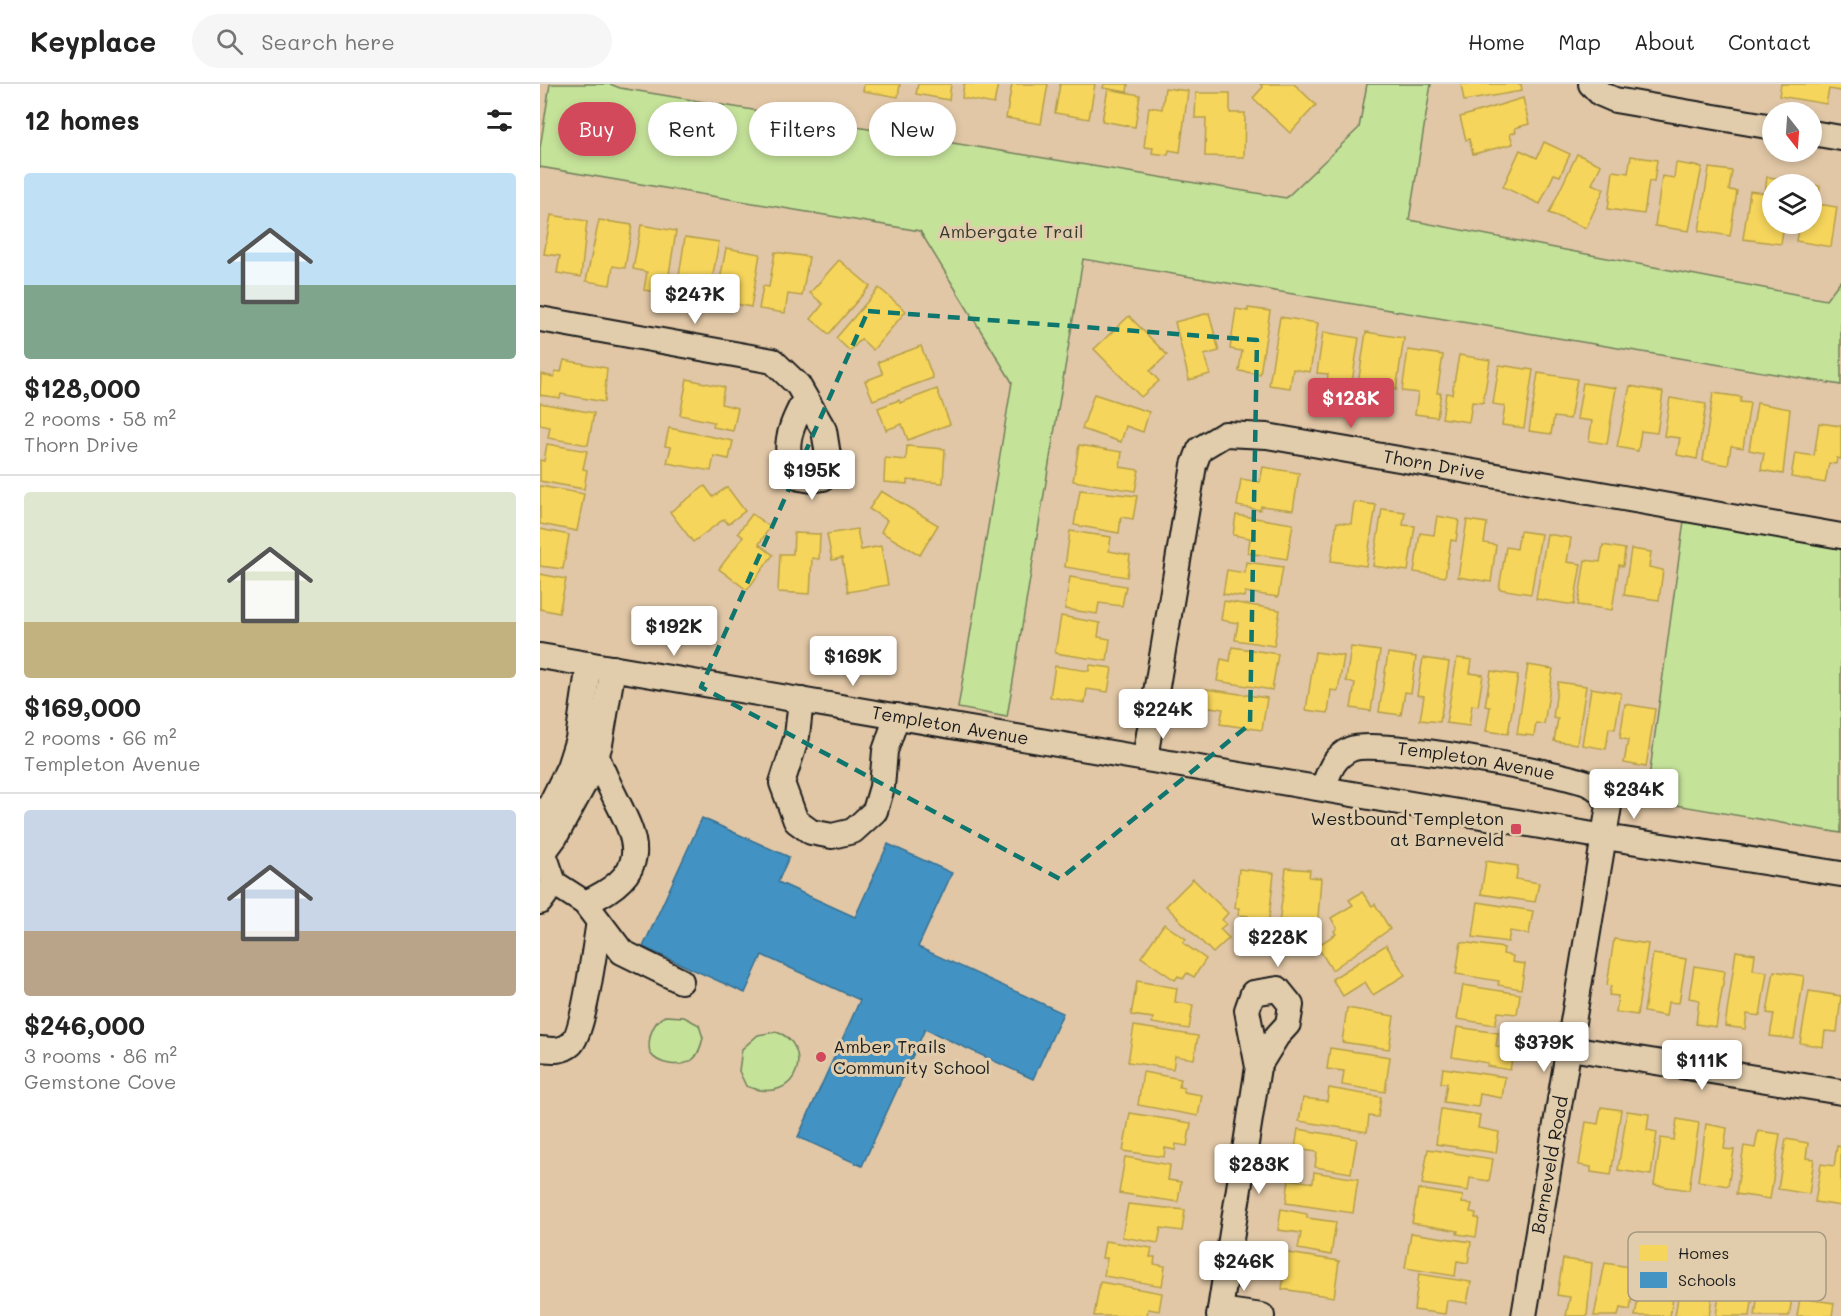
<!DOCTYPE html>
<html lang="en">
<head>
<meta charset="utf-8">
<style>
  body { margin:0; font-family:Mali,sans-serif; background:#f6f6f6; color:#222; height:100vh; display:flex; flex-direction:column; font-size:22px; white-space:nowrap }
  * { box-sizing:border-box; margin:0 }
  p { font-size:20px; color:#767676 }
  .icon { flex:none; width:33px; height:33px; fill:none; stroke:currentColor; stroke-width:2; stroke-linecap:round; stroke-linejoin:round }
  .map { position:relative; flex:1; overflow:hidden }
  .panel { display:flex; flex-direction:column; background:#fff; width:540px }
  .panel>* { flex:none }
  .top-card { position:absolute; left:18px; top:18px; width:570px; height:54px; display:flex; gap:12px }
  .needle { width:39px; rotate:163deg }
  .controls { position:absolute; left:1222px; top:18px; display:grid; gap:12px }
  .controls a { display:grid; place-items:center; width:60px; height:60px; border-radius:50%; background:#fff; box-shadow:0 3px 9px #0003; font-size:30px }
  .price { position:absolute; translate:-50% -51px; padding:0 14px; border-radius:6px; background:#fff; color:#222; font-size:20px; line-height:39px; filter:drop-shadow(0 2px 3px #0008) }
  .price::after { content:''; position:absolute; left:50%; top:36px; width:18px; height:14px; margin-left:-9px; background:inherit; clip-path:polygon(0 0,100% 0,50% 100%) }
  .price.selected { background:#d1495b; color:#fff }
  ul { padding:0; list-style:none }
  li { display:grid; align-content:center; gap:12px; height:318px; padding:0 24px }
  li+li { border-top:2px solid #e0e0e0 }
  li span { display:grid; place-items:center; height:186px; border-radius:6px; color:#555 }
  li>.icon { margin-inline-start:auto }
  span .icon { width:108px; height:108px; fill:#fffc; stroke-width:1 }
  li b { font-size:26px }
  h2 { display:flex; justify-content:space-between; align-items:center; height:72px; padding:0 24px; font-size:26px }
  .chip { padding:0 21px; border-radius:27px; background:#fff; box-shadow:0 3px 9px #0003; font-size:21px; line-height:54px }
  .chip.selected { background:#d1495b; color:#fff }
  header { display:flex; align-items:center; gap:36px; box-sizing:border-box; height:84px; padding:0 30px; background:#fff; border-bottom:2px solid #e0e0e0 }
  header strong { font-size:28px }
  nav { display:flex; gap:33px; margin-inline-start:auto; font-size:21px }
  .search { width:420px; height:54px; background:#f6f6f6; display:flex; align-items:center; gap:15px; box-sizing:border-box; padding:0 21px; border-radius:33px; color:#767676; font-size:22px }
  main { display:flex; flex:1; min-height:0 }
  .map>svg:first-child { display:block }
  .green { fill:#c5e299; stroke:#707f5a; stroke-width:1.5 }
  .homes { fill:#f6d55c; stroke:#b59e49; stroke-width:1.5 }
  .schools { fill:#4393c3; stroke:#376f91; stroke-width:1.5 }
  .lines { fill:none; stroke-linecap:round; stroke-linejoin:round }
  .minor-casing { stroke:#1c1c1c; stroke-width:28 }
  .minor { stroke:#e1cdac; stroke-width:24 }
  .marked { fill:none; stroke:#0f766e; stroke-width:4.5; stroke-dasharray:12 8; stroke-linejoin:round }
  .poi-dot { fill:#d1495b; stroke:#e1cdac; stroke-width:2 }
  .labels { text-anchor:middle; stroke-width:6; stroke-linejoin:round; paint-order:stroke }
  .park-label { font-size:18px; fill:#353a2f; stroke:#e1cdac }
  .street-label { font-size:18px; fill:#1c1c1c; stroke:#e1cdac }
  .poi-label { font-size:18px; fill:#1c1c1c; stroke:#e1cdac; text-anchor:end }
  .key { fill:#e1cdac; stroke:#a69881; stroke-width:1.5 }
  .key-label { font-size:16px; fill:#1c1c1c }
</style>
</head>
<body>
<header>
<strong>Keyplace</strong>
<div class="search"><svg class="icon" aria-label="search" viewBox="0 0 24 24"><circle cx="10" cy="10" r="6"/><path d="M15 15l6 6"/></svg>Search here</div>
<nav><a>Home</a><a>Map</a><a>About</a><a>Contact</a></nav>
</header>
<main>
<section class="panel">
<h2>12 homes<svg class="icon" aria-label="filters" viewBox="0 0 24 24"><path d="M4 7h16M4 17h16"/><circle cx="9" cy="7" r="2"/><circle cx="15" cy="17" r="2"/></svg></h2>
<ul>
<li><span style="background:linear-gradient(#bfe0f5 60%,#7fa58c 0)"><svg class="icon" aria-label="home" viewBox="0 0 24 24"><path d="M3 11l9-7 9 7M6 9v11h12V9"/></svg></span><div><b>$128,000</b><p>2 rooms · 58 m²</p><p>Thorn Drive</p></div></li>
<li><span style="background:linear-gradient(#dfe7d0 70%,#c2b280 0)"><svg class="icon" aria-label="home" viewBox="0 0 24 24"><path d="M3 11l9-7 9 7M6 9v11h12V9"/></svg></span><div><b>$169,000</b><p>2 rooms · 66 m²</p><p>Templeton Avenue</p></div></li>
<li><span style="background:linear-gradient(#c9d6e8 65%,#b9a48a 0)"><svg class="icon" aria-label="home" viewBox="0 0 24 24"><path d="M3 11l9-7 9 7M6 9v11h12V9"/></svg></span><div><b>$246,000</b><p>3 rooms · 86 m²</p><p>Gemstone Cove</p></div></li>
</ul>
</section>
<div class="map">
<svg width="1301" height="1232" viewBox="0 0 1301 1232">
  <rect width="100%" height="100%" fill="#e1c7a6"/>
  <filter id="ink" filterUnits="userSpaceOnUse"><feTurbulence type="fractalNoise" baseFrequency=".0167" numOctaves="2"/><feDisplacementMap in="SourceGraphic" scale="12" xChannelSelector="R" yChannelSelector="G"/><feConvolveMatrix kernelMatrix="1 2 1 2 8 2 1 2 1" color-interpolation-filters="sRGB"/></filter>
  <g filter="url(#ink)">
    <g class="green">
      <path d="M10,0H70L80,4L746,114L819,44L827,0H891L869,136L1286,216L1301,196V301L543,175L467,633L418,624L472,298L380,147L0,83V64Z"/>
      <path d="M1144,437L1301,463V749L1106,716Z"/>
      <path d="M125,932L144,933L159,941L163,954C161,961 159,971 152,976C140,984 118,981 110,969C107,956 112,938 125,932Z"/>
      <path d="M236,948C273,958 263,1024 206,1002L199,987L202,965L218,951Z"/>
    </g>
    <g class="homes">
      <path d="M324,0H360L358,13L323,7Z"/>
      <path d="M378,0H411L409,16L376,10Z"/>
      <path d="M424,0H458L454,20L422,14Z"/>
      <path d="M472,0H508L501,40L466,34Z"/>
      <path d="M520,0H555L549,35L515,29Z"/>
      <path d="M564,0H588L587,8L563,4Z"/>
      <path d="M720,0H754L776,21L750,49L713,14L723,3Z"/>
      <path d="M921,0H981L982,7L924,17Z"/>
      <path d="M1241,0H1301V7L1289,5L1286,20L1239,12Z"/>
      <path d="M625,4L648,7L640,68L629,66L628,71L612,69L613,64L604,63L609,23L622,25Z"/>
      <path d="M568,5L600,11L595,43L562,37Z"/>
      <path d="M656,9H690V29H705L704,73L665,72L666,34H655Z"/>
      <path d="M983,14L989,40L975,44L976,48L970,50L973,60L933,70L929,55L926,56L920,33Z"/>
      <path d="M1004,58L1030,70L1020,92L1014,90L1000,120L963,103L980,66L997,74Z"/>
      <path d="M1037,70L1061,81L1052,100L1064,105L1046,144L1009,129Z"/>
      <path d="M1091,72L1117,76L1114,98L1109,97L1104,130L1068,125L1073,87L1088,89Z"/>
      <path d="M1136,79L1162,83L1149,147L1115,142L1122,92L1134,94Z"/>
      <path d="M1169,84L1192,87L1189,106L1197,107L1190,152L1159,147Z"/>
      <path d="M1227,93L1253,96L1252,100H1233V140H1244L1241,160L1203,155L1210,107L1225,109Z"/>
      <path d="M1257,98L1280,102L1278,120L1297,123L1291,163L1256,157L1259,140H1272V100H1257Z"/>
      <path d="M11,131L47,137L41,193L17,189L20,172L4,170Z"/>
      <path d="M59,136L92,141L85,184L73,182L70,201L46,197Z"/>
      <path d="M101,141L136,147L126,209L104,206L107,188L93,185Z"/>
      <path d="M145,153L179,158L172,196L158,194L155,215L136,212Z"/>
      <path d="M186,164L220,170L211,223L191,219L194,198L180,196Z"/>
      <path d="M235,168L269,173L262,212L248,210L245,229L219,225L223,202L229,203Z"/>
      <path d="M299,176L330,202L289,250L271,235L283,220L270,209Z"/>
      <path d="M339,204L366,227L333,266L321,255L310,267L296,254Z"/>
      <path d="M708,224L730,227L720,290L699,287L702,267L690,265L696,225L708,227Z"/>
      <path d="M669,229L679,267L664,271L670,290L649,296L635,238Z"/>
      <path d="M589,232L627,271L610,287L619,297L601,313L554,265Z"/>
      <path d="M740,233L778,239L770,288L753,285L750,304L729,301Z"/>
      <path d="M783,248L819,254L809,317L785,314L788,290L777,289Z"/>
      <path d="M826,248L864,254L856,306L847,304L846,310L839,309L837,323L815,320Z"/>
      <path d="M381,262L393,294L333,316L325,297L343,290L338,278Z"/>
      <path d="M868,266L903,271L897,309H901L897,333L875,330L878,309L862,307Z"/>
      <path d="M919,271L950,276L943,319L932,318L929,338L902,334L906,309L912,310Z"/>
      <path d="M24,276L67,284L64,318L21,310L20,314L0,311L1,290L14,293L15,287L21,288Z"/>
      <path d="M959,281L993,286L984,344L962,341L965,322L953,320Z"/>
      <path d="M998,289L1037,295L1030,335L1014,333L1011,350L989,347Z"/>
      <path d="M147,295L184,303L181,320L198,324L193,347L173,343L174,338L140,331Z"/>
      <path d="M1043,299L1076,304L1067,360L1049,357L1052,337L1037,335Z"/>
      <path d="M1090,302L1123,308L1117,349L1101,347L1098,367L1077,363Z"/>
      <path d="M397,305L410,340L368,356L362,340L346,346L338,324L359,316L360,319Z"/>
      <path d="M1173,309L1201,313L1200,318L1210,319L1203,364L1191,362L1188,381L1163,377Z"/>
      <path d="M554,310L609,328L603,348L586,342L581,358L542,345Z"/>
      <path d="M1130,314L1166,320L1157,375L1137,371L1140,354L1124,352Z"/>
      <path d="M0,319L54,329L48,361L8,354L10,343L0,341Z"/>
      <path d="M1217,319L1250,325L1243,390L1221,386L1224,369L1209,366Z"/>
      <path d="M1279,339L1301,342V375L1297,374L1296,380L1289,379L1285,399L1251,393L1255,369L1274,372Z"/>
      <path d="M129,344L193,357L189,375L174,372L171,387L127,379L131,363L125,362Z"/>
      <path d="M7,360L47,367L43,385L47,386L44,405L0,397V376L4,377Z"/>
      <path d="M539,361L582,368L580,383L599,386L595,407L533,397Z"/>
      <path d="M367,362L405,365L403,399L367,396V400L344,398L345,374L366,376Z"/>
      <path d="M723,383L759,389L753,426L721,422L720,426L697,422L701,395L720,398Z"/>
      <path d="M0,402L44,410L37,447L0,440Z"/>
      <path d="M165,402L173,413L187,403L205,427L188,440L184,435L153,458L130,428Z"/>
      <path d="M540,406L597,412L593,435L581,433L579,449L534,441Z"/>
      <path d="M341,407L398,441L380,471L341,448L347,436L329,425Z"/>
      <path d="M814,418L836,421L826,482L791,477L797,438L811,440Z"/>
      <path d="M842,425L865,428L863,441L875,442L868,487L833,482Z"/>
      <path d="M212,430L230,443L219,460L233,471L207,506L179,485L203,453L198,449Z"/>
      <path d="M696,431L753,440L747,475L708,469L710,454L693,451Z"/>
      <path d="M897,432L919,436L916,457L911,456L905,493L874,488L880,449L894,451Z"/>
      <path d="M927,436L947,439L944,459L956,461L951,498L918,493Z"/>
      <path d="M0,445L29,451L23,485L0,482Z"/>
      <path d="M317,445L321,466L341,462L348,501L308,508L302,474L292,476L287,450Z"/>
      <path d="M530,447L571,453L569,467L590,471L587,493L525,483Z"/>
      <path d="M980,447L1001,450L991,510L959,505L966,463L977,465Z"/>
      <path d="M254,449L280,450L279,475L272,474L270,510L238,508L240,470H253Z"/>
      <path d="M1007,450L1031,454L1027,478L1041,480L1034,521L996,515Z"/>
      <path d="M1063,461L1085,465L1083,482L1079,481L1072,526L1038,521L1045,476L1060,478Z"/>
      <path d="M1091,465L1111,468L1109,483L1123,486L1119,516L1084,511Z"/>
      <path d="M706,478L743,483L738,513L705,508L704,513L683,510L687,486L705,489Z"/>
      <path d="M0,490L26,495L19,529L0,525Z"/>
      <path d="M530,493L586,502L582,522L559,519L557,530L525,525Z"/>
      <path d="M684,517L740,526L734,562L695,556L698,539L681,536Z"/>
      <path d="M521,532L560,539L558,553L570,555L567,577L515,569Z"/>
      <path d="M692,563L738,570L732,606L677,597L681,575L690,577Z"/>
      <path d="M811,563L840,567L831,627L811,624L815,599L806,597Z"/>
      <path d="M775,568L804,572L798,607L791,606L788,629L766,626Z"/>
      <path d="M848,569L876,573L871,609L865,608L861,631L839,628Z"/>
      <path d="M883,574L909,578L900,638L880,636L884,612L877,611Z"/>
      <path d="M917,574L932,576L930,589L943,591L938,622L932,621L929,642L906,639Z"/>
      <path d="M550,581L572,584L568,608L547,605L545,619L510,613L515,582L549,587Z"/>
      <path d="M988,581L1013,585L1004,640L996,639L994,652L977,650Z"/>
      <path d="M951,587L978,591L968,650L946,647L950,623L945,622Z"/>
      <path d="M1018,598L1046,602L1037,660L1014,657L1018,635L1013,634Z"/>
      <path d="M1051,604L1081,609L1075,645L1069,644L1066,665L1042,661Z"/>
      <path d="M666,605L727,614L722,646L680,640L683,625L664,622Z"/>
      <path d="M1085,620L1115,625L1106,683L1084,679L1088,656L1080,654Z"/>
      <path d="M946,777L978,782L976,795L999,799L995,818L941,810Z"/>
      <path d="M746,784L770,786L769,793L781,794L777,847L739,840Z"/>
      <path d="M699,785L734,789L727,852L706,850L708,832L698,831L699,824H695Z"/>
      <path d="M653,795L688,829L682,836L686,840L680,845L689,854L673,869L626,822Z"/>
      <path d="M822,808L832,822L835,820L850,845L792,886L777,862L796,850L794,847L797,844L791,834L813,821L809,816Z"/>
      <path d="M938,818L993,827L989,850L970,847L968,858L933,853Z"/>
      <path d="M624,840L646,855L643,859L666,875L654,893L647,889L643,895L638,892L635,896L601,873Z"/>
      <path d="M1074,855L1108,860L1097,931L1076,928L1078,912L1069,911L1071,902L1067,901Z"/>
      <path d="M921,858L964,864L963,870L973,872L972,878L985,880L981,905L958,901L959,897L916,890Z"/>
      <path d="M846,861L865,891L833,911L825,898L803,912L792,895Z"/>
      <path d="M1196,867L1215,870L1213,886L1227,888L1220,932L1207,930L1205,945L1185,942Z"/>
      <path d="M1113,870L1146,875L1139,919L1128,918L1126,932L1104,928Z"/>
      <path d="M1154,882L1185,887L1176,943L1156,940L1159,916L1149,914Z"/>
      <path d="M1234,887L1264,892L1254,955L1230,952L1234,930L1227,929Z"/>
      <path d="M597,897L637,904L635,918L653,921L649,945L612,939L613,934L591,931Z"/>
      <path d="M923,901L980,910L977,930L958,928L955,941L917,935Z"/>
      <path d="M1269,907L1301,912L1297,948L1285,947L1283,963L1260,959Z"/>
      <path d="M807,924L854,932L849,965L802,958Z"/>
      <path d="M594,942L658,952L654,975L635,972L633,985L588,978Z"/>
      <path d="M917,943L958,949L956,962L974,965L970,986L947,982L948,979L912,973Z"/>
      <path d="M790,964L850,973L845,1008L802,1001L804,987L787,985Z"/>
      <path d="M903,984L965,993L962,1014L940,1010L938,1023L904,1018L907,999H901Z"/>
      <path d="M603,988L641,995L639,1003L644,1004V1008L662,1011L658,1032L598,1021Z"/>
      <path d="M789,1004L841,1013L838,1033L829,1032L827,1048L759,1037L763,1014L787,1017Z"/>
      <path d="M1061,1023L1081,1026L1071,1091L1051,1088V1083L1039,1081L1046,1038L1058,1040Z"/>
      <path d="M901,1025L940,1031L938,1044L959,1048L956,1069L896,1060Z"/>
      <path d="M1087,1027L1109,1030L1107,1046L1117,1048L1111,1091L1078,1086Z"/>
      <path d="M590,1029L651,1039L647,1062L636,1060L635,1066L625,1064L624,1073L583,1067Z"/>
      <path d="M1137,1035L1159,1039L1149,1106L1114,1101L1121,1054L1134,1056Z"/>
      <path d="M1166,1040L1187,1044L1184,1065L1194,1066L1188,1102L1158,1097Z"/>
      <path d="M758,1045L817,1055L811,1089L775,1083L777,1068L755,1065Z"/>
      <path d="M1218,1047L1240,1050L1230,1115L1196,1110L1204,1062L1215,1064Z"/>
      <path d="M1246,1055L1268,1059L1266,1074L1274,1075L1269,1110L1238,1105Z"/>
      <path d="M1297,1062L1301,1063V1122L1275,1118L1281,1080L1294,1082Z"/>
      <path d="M888,1065L953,1075L949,1097L930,1094L928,1107L882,1100Z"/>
      <path d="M585,1073L630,1081L628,1096L641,1098L638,1118L579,1109Z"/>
      <path d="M774,1088L818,1095L813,1129L746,1119L749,1095L773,1099Z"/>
      <path d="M878,1105L923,1112L922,1119L932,1120L930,1128L936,1129L935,1134H939L936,1153L917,1150L918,1147L913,1146L872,1139Z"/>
      <path d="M588,1120L645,1126L642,1147L621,1144L618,1159L582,1153Z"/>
      <path d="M741,1125L767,1130V1134L796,1138L791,1171L758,1165L761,1149L738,1146Z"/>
      <path d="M871,1149L931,1158L928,1179L917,1177L915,1192L865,1184Z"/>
      <path d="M565,1157L612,1164L610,1173H615L614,1180L625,1182L622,1202L564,1192L567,1174H562Z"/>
      <path d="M735,1167L799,1177L794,1213L742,1205L744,1190L732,1188Z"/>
      <path d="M1023,1175L1052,1179L1047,1232H1026L1030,1213L1017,1211Z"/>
      <path d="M1065,1179L1096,1184L1090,1226L1080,1224L1078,1232H1054Z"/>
      <path d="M1109,1188L1131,1192L1130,1201L1135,1202L1130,1232H1095L1101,1197L1108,1198Z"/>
      <path d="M879,1190L931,1198L927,1219L907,1216L905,1230L874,1226Z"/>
      <path d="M1141,1195L1174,1200L1169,1232H1135Z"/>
      <path d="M1181,1197L1214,1203L1210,1232H1176Z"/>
      <path d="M560,1198L622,1209L619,1227L608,1225L607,1232H554Z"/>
      <path d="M1219,1202L1253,1208L1249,1232H1215Z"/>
      <path d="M1260,1214L1294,1219L1292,1232H1257Z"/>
    </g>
    <path class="schools" d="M162,734L249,773L238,798L315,833L348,760L412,789L378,863L523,929L493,995L385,945L322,1082L258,1053L320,916L222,871L205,909L103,863Z"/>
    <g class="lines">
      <g class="minor-casing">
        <g id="minor">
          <path d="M1051,0L1061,10L1075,16L1233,43"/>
          <path d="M1272,49L1301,54"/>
          <path d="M0,235L233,277L258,301L284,346L290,384L283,394L272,396L260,394C238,368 251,342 265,315"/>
          <path id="s1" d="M0,572L1065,753L1301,790"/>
          <path d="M261,616L257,652L242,699L256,737L271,748L292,752L313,747L335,727L342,703L345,667L357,632"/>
          <path id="s2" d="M605,674L654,381L660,365L685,350L727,352L1301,452"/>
          <path id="s3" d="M783,704C789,688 793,673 811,665C836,654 1015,688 1047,699C1059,704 1064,711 1069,722L984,1232"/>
          <path d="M0,742L29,683L38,655L49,580"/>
          <path d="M0,758L14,799L45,819L82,868L141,897"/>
          <path d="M4,768L15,753L52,685L60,660L73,584"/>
          <path d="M0,818L14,799"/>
          <path d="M45,819C135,779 78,736 57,672"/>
          <path d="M1030,964L1301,1008"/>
          <path d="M0,965C11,966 22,968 31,960C44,949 55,860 59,838"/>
          <path d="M680,1226L722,1232"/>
          <path d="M679,1232L718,983L707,926L713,909L738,905L751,921L748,940L737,952L718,983"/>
        </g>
      </g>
      <use href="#minor" class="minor"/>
    </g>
  </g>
  <path class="marked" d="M328,227L717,256L710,640L520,795L161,603Z"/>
  <g class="poi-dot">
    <rect x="970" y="739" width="12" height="12" rx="3"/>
    <circle cx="281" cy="973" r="6"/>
  </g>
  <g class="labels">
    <g class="park-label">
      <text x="471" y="154">Ambergate Trail</text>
    </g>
    <g class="street-label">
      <text dy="6" stroke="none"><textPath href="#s2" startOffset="555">Thorn Drive</textPath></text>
      <text dy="6" stroke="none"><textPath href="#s1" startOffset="416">Templeton Avenue</textPath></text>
      <text dy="6" stroke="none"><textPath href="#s3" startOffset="176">Templeton Avenue</textPath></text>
      <text transform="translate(1010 1081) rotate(-80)" y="6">Barneveld Road</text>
    </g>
    <g class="poi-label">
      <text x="964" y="741">Westbound Templeton<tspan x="964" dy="21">at Barneveld</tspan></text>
      <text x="293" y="969" text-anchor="start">Amber Trails<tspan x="293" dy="21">Community School</tspan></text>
    </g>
  </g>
  <rect x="1088" y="1148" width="198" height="69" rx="9" class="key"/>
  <rect x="1100" y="1161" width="27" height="16" fill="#f6d55c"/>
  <rect x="1100" y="1188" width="27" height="16" fill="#4393c3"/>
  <g class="key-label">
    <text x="1138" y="1175">Homes</text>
    <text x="1138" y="1202">Schools</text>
  </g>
</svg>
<div class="controls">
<a><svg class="needle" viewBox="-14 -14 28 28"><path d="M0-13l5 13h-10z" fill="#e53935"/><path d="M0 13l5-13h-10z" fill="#767676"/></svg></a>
<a><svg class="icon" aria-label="layers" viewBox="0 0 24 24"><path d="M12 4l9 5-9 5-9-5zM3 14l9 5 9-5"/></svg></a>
</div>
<b class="price" style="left:155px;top:241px">$247K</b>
<b class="price selected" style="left:811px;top:345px">$128K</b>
<b class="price" style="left:272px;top:417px">$195K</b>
<b class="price" style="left:134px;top:573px">$192K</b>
<b class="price" style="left:313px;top:603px">$169K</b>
<b class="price" style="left:623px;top:656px">$224K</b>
<b class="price" style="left:1094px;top:736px">$234K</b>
<b class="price" style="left:738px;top:884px">$228K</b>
<b class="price" style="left:1004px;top:989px">$379K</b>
<b class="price" style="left:1162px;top:1007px">$111K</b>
<b class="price" style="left:719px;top:1111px">$283K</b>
<b class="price" style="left:704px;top:1208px">$246K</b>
<div class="top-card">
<a class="chip selected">Buy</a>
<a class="chip">Rent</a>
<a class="chip">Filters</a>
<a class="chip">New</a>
</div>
</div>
</main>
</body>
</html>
